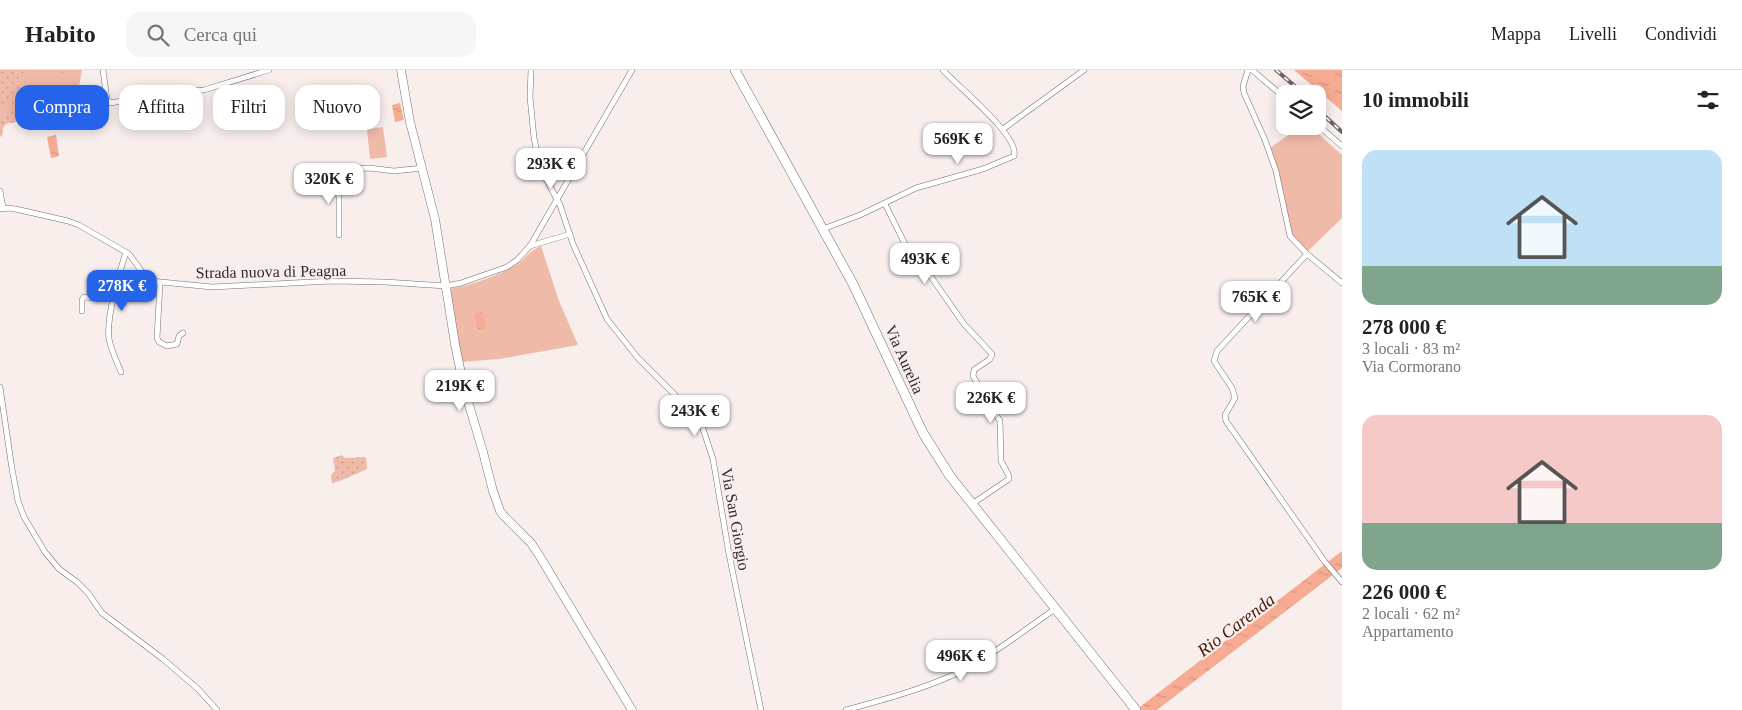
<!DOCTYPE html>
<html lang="it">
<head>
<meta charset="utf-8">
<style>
  body { margin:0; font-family:Georgia,serif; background:#f6f6f6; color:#222; height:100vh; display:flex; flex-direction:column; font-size:19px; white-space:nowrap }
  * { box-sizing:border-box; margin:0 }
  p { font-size:16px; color:#767676 }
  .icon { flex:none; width:28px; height:28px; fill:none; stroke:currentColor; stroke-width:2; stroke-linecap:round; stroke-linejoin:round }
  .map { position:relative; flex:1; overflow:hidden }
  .drawer { display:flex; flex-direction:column; background:#fff; width:400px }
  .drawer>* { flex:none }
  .banner { position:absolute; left:15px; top:15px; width:475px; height:45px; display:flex; gap:10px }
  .tools { position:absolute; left:1276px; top:15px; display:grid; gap:10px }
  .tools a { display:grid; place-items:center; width:50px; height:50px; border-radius:10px; background:#fff; box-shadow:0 2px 12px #0003; font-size:25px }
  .price { position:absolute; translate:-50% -42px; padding:0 11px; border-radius:10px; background:#fff; color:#222; font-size:16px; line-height:32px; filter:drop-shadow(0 1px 2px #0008) }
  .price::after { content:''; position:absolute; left:50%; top:30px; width:15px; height:11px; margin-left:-8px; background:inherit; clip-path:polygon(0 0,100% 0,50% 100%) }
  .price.selected { background:#2563eb; color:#fff }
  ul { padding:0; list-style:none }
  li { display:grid; align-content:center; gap:10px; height:265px; padding:0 20px }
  li span { display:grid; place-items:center; height:155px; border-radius:15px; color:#555 }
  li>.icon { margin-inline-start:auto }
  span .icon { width:90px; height:90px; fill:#fffc; stroke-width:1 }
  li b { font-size:21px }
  h2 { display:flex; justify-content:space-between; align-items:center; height:60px; padding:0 20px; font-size:21px }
  .tag { padding:0 18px; border-radius:15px; background:#fff; box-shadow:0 2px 12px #0003; font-size:18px; line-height:45px }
  .tag.selected { background:#2563eb; color:#fff }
  header { display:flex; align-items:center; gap:30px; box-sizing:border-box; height:70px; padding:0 25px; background:#fff; border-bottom:1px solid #e0e0e0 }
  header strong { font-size:24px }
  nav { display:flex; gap:28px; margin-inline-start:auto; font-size:18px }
  .search { width:350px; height:45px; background:#f6f6f6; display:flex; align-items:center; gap:12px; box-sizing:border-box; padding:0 18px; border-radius:15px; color:#767676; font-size:19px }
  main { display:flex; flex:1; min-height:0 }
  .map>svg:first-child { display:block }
  .grass { fill:url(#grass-dots) }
  .park { fill:#f0baa9 }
  .water { fill:url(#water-ripples) }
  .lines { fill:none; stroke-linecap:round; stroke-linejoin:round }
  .street-casing { stroke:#766f6d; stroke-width:6 }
  .secondary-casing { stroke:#766f6d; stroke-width:9 }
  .primary-casing { stroke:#766f6d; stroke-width:10 }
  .street { stroke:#fff; stroke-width:5 }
  .secondary { stroke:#fff; stroke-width:8 }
  .primary { stroke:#fff; stroke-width:9 }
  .rail-casing { stroke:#696463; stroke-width:4 }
  .rail { stroke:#f8efed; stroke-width:2; stroke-dasharray:5.5; stroke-linecap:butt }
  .labels { text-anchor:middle; stroke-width:4.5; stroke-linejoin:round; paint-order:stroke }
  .street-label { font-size:16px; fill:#2f2c2b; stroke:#f8efed }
  .water-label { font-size:18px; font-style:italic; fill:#4a1b0b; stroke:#f8efed }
</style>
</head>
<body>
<header>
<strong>Habito</strong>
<div class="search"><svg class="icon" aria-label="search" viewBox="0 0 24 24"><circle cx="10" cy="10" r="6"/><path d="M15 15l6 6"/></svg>Cerca qui</div>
<nav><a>Mappa</a><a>Livelli</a><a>Condividi</a></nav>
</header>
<main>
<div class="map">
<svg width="1342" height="640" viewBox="0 0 1342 640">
  <defs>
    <pattern id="grass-dots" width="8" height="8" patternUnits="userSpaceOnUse" patternTransform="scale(1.25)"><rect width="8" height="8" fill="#f0baa9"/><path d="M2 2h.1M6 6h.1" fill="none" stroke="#cea092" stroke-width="1.8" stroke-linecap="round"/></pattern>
    <pattern id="water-ripples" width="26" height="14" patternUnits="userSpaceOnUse" patternTransform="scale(1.25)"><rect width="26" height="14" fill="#f7ab93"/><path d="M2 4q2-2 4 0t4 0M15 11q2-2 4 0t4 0" fill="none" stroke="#d4937f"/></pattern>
  </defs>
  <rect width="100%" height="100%" fill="#f8efed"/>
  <g class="grass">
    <path d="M0,0H82L79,17L59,36C47,33 38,27 27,24L16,52L6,54L3,58L2,67L0,66Z"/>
    <path d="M342,385L345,388L366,387L367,399C355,404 345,410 332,413L331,405L335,401L333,388Z"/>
  </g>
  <g class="park">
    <path d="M24,0L41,2L42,0H51L68,4L69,0H80L74,30L64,34L26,25L20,18Z"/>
    <path d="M8,28L13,31L0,51V40Z"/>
    <path d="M1302,56H1310L1342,85V148L1308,181L1295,169L1291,161L1271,77Z"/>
    <path d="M383,57L387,87L370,89L367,59Z"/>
    <path d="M541,176L559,231L578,275L499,289L462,292L449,219C468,216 500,205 516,195C525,189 530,180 541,176Z"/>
  </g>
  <g class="water">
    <path d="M1294,0H1342V41Z"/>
    <path d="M400,33L404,50L395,52L392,35Z"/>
    <path d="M56,65L59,86L51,88L47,67Z"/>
    <path d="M482,242L486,258L478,260L474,244Z"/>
    <path d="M1342,481V498L1157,640H1136Z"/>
  </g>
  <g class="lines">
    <g class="street-casing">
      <g id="street">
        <path d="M103,0L107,30L111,33L159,23L204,20L269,0"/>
        <path d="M531,0L530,27L534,68L538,88L544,105L560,135L573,174L607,249L638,288L679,329L702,356L713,389L729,484L761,640"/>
        <path d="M1248,0L1243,16L1244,23L1265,70L1276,101L1290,166L1307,184L1217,281L1214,291L1232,318L1235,328L1225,345L1226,351L1325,492L1342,512"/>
        <path d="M1252,0L1285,28"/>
        <path d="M1318,55L1342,76"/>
        <path d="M1003,59L1084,0"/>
        <path d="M337,105L339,128V165"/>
        <path d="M331,106L355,99L369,98L394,101L423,98"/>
        <path d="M0,121L3,138"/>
        <path d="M885,134L912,188L929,204L964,254L992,284L990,289L974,300L973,306L1000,351L1001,391L1009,406V409L972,434"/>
        <path d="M0,139L9,138L20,140L68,151L79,155L129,184L145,206L151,211L212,217L332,211L385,212L446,216L461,213L507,197L517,190L530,176L632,0"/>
        <path d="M823,159L860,145L916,118L983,99L1014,86C1020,66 957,16 943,0"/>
        <path d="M530,176L570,164"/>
        <path d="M1307,184L1342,213"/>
        <path d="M160,213L157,268L159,272L167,276L177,274L179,266L183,263"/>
        <path d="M82,241V230L84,227L114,229"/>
        <path d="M121,302C117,292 111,280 109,269C106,248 119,203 126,182"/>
        <path d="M0,317L12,399L18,431L24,447L45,482L59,499L77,512L88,523L102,543L163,589L198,619L217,640"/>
        <path d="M846,640C886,629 928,618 966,599C997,582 1026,559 1055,539"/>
      </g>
    </g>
    <g class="secondary-casing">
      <path id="secondary" d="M401,0L410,52L435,149L455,274L464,318L483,382L493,421L500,441L504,446L531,473L539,485L632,640"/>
    </g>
    <g class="primary-casing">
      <path id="primary" d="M735,0L853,214L923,363L950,406L1136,640"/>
    </g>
    <use href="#street" class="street"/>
    <use href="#secondary" class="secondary"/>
    <use href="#primary" class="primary"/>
    <g class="rail-casing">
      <g id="rail">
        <path d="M1276,0L1304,24"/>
        <path d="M1318,40L1342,62"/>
      </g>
    </g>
    <use href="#rail" class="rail"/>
  </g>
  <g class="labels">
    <g class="street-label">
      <text transform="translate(271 201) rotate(-1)" y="6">Strada nuova di Peagna</text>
      <text transform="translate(905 289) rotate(66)" y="6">Via Aurelia</text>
      <text transform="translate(736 449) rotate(80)" y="6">Via San Giorgio</text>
    </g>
    <g class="water-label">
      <text transform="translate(1236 555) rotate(-37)" y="6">Rio Carenda</text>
    </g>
  </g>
</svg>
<div class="tools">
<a><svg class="icon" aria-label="layers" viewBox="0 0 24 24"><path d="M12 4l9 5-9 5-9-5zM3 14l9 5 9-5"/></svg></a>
</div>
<b class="price" style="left:958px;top:95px">569K €</b>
<b class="price" style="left:551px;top:120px">293K €</b>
<b class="price" style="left:329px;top:135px">320K €</b>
<b class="price" style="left:925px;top:215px">493K €</b>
<b class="price selected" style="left:122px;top:242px">278K €</b>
<b class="price" style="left:1256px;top:253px">765K €</b>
<b class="price" style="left:460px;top:342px">219K €</b>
<b class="price" style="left:991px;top:354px">226K €</b>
<b class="price" style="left:695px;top:367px">243K €</b>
<b class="price" style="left:961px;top:612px">496K €</b>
<div class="banner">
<a class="tag selected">Compra</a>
<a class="tag">Affitta</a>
<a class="tag">Filtri</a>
<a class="tag">Nuovo</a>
</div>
</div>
<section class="drawer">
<h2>10 immobili<svg class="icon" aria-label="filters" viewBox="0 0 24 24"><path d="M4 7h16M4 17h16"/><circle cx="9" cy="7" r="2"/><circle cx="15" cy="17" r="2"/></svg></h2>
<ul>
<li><span style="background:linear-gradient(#bfe0f5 75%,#7fa58c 0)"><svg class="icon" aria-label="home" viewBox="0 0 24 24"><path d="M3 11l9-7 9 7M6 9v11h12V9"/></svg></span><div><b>278 000 €</b><p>3 locali · 83 m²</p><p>Via Cormorano</p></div></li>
<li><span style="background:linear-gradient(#f6c9c9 70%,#7fa58c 0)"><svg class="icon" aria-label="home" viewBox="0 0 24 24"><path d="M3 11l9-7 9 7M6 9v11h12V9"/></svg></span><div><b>226 000 €</b><p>2 locali · 62 m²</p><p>Appartamento</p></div></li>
</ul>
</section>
</main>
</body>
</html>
